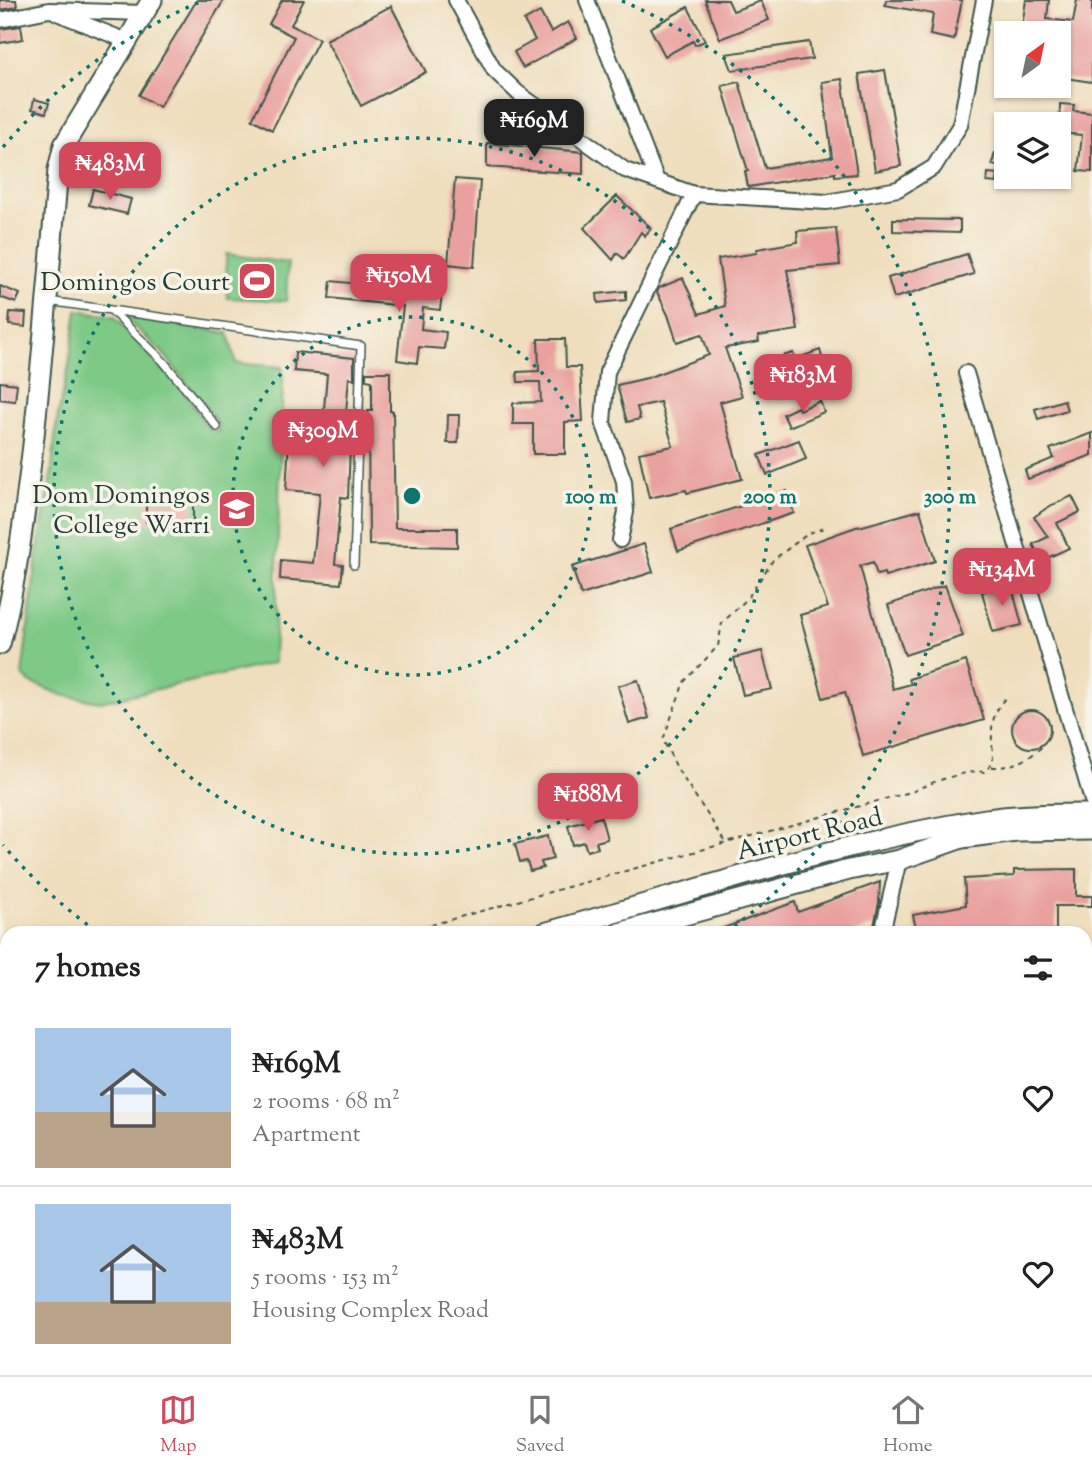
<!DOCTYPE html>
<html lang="en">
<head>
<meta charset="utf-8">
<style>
  body { margin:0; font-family:"Sorts Mill Goudy",serif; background:#f2f2f2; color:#222; height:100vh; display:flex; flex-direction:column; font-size:26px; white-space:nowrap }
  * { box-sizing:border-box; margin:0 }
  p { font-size:23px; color:#767676 }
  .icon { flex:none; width:38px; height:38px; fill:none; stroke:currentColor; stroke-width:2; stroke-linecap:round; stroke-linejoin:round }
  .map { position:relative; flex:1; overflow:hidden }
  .sheet { position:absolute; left:0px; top:926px; width:1092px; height:450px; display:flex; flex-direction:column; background:#fff; border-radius:21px 21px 0 0; box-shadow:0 2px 5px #0004 }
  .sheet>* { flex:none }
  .needle { width:46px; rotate:33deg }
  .controls { position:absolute; left:994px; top:21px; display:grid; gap:14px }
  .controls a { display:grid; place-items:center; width:77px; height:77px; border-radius:0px; background:#fff; box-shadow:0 2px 5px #0004; font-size:35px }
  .price { position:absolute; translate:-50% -60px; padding:0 16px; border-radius:14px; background:#d1495b; color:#fff; font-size:23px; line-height:46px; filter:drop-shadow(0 2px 4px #0008) }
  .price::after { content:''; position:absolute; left:50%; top:42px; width:21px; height:16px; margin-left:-10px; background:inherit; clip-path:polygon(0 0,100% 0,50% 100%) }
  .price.active { background:#222; color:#fff }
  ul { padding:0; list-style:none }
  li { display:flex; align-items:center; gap:21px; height:175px; padding:0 35px }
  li+li { border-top:2px solid #e0e0e0 }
  li span { display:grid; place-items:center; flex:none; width:196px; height:140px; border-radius:0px; color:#555 }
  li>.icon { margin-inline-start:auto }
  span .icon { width:84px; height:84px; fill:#fffc; stroke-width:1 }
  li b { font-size:30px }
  h2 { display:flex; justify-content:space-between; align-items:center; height:84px; padding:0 35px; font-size:30px }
  .dock { display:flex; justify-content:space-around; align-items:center; height:98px; border-top:2px solid #e0e0e0; background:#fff; font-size:19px; color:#767676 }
  .dock a { display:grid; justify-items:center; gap:4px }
  .dock .active { color:#d1495b }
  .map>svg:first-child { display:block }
  .green { fill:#7ec986; stroke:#4e835d; stroke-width:2 }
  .building { fill:#e9a09e }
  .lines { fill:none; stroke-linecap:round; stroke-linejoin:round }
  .lane-casing { stroke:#3e5549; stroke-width:10 }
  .street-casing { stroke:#3e5549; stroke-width:18 }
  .secondary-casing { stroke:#3e5549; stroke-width:23 }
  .path { stroke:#3e5549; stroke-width:2; stroke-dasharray:5 5; stroke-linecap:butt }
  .lane { stroke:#fff; stroke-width:7 }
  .street { stroke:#fff; stroke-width:14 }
  .secondary { stroke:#fff; stroke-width:19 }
  .ring { fill:none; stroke:#0f766e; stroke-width:3.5; stroke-dasharray:3.5 7 }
  .labels { text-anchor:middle; stroke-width:7; stroke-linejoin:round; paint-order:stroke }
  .poi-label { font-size:26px; fill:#1f3d34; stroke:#f7f3e8; text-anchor:end }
  .street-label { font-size:26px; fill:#1f3d34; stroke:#f7f3e8 }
  .centre { fill:#0f766e; stroke:#f7f3e8; stroke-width:3.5 }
  .ring-label { font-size:21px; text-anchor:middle; font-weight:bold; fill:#0f766e; stroke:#f7f3e8; stroke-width:7; stroke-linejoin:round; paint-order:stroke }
</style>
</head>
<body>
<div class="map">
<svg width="1092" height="1375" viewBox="0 0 1092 1375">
  <rect width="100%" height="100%" fill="#f7f3e8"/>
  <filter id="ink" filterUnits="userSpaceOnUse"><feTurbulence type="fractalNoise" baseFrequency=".0143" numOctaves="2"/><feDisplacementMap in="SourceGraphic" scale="14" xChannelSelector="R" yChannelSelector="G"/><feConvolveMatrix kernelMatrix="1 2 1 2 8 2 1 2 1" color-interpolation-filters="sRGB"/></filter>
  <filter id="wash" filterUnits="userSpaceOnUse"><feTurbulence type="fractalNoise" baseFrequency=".00686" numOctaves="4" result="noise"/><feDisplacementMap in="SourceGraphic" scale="28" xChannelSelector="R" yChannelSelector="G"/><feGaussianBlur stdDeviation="1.57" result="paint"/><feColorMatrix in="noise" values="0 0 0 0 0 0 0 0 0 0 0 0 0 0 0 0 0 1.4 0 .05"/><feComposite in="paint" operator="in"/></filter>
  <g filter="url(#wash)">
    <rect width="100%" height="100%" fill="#efdebd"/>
    <g class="green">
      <path d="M226,254L288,263L286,301L227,298Z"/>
      <path d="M77,310L114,316L183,391L210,430L219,432L217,422L163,353L123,316L228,333L236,363L282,367L283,374L274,663L100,702L62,695L29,682L22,675L38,549L51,478L57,420L69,365Z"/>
    </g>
    <g id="blocks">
      <g class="building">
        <path d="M0,0H16L17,7L0,10Z"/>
        <path d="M197,0H224L159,107L139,95Z"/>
        <path d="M282,0H304L291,25L319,39L272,130L252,119L294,37L269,24Z"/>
        <path d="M705,0H728L733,11L761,1L769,20L720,39Z"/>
        <path d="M886,0H962L954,40L930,35L933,14L885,5Z"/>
        <path d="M1026,0H1049L1047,19L1073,22L1077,0H1092V82L1059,77V33H1021Z"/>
        <path d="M391,6L426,72L361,106L326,40Z"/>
        <path d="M688,7L705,41L695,45L693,41L665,56L650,28Z"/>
        <path d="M540,12L551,32L568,22L577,38L523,68L514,52L535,40L524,21Z"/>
        <path d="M21,26L23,39L0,43V29Z"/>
        <path d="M809,42L812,59L732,70L726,54Z"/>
        <path d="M885,70L901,166L875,171L859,74Z"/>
        <path d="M842,79L857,174L835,176V173L748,187L745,171H748L722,86L739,82L765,168L832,157L822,82Z"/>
        <path d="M34,99L49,103L46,113L32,109Z"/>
        <path d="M1060,104L1074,105L1073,111L1092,113V172L1078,171L1082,135L1059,133Z"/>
        <path d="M487,143L583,152V174L487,167Z"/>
        <path d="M995,153L1006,155L1004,167L992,164Z"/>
        <path d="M988,173L998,174L997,183L987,182Z"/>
        <path d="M455,179L480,181L474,267L448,264Z"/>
        <path d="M93,189L131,199L127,214L89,205Z"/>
        <path d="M617,196L651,228L645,236L641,232L624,259L617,253L613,260L584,228Z"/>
        <path d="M893,219L960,220V233L893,231Z"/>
        <path d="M836,228L840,265L787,270L798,330L758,336L759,342L725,348L742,396L720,402L742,479L687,493L686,490L649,498L639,453L673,446L660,402L637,407L640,419L627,422L617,385L647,378L709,355L702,334L677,342L668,315L657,292L659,288L683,278L699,314L725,306L718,259L757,253V249L798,242L797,231Z"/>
        <path d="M967,254L974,274L894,298L888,278Z"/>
        <path d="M331,281L442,293L440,310L423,308L421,329L446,332L444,349L419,347L417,363L397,360L403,306L329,298Z"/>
        <path d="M0,286L20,294L16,303L0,297Z"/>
        <path d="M626,291V300L598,303L597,294Z"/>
        <path d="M10,312L26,313L25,327L9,325Z"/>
        <path d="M538,339H565L566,367H580L583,421L565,422V454H533V424H513V403L541,402L540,382H518L517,372L539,371Z"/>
        <path d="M820,350L822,357L790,371L783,356L793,353L795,359Z"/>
        <path d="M295,352L354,358V379L349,378L343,446H350L348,498L341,497L335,564L343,565L341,584L280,579L281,560L313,563L320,493L286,490L289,441L321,444L327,374L294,371Z"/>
        <path d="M366,372H390V411H393L395,528H457V547L369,545L368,411H372V381L366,380Z"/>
        <path d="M0,382L17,384L15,401L0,399Z"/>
        <path d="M1064,400L1067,410L1038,419L1035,409Z"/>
        <path d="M820,401L824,412L789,427L783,414L798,407L799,410Z"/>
        <path d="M448,415H459L458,443H447Z"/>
        <path d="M1092,433V455L1028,479L1025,470L1054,458L1050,449Z"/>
        <path d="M799,440L806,459L767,475L759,455Z"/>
        <path d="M787,491L794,513L678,551L671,529Z"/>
        <path d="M1072,496L1080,512L1057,523L1069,548L1041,561L1033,544L1048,537L1034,517L1048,507Z"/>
        <path d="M146,501L193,503V524L146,522Z"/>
        <path d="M920,510L935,561L885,576L884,573L877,575L873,562L860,566L893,689L911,684L909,679L966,661L984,720L863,756L845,692L823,698L800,615L828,607L805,545L859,526V527Z"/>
        <path d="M644,544L653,572L581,595L572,567Z"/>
        <path d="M1011,584L1022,625L993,632L982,592Z"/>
        <path d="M945,585L963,636L905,655L888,605Z"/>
        <path d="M762,651L772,689L743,695L734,658Z"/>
        <path d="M638,680L649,718L629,724L618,686Z"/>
        <circle cx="1031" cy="729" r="19"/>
        <path d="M601,817L607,839L596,842L598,848L587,851L584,842L573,845L568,826Z"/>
        <path d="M548,836L553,859L541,862L543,868L530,871L527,861L520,862L515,844Z"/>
        <path d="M1076,869V896H1092V906H1056V933H917L913,915L966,905L964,879L1014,876V870Z"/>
        <path d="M880,882L879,902L874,926L853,933H710L795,902L798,912Z"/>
      </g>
    </g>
  </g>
  <g filter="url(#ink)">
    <use href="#blocks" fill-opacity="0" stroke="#3e5549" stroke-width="2"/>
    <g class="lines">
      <g class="lane-casing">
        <g id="lane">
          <path d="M48,301L361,346L354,565"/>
          <path d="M112,311L163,361L217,427"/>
        </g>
      </g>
      <g class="street-casing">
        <g id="street">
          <path d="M456,0L494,70L518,93L625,170L694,194L827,202L898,189L934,167L960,125L984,0"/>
          <path d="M587,0L657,181"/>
          <path d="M57,13L127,41"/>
          <path d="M0,20L49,10L144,13"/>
          <path d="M966,373L1092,800"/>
          <path d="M620,540L626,512L624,481L603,422L607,372L694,194"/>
          <path d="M882,933L899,860"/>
          <path d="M1085,979H1092"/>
          <path d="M1085,1213H1092"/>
          <path d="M382,1368L383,1375"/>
        </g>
      </g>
      <g class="secondary-casing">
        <g id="secondary">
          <path d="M0,644C17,579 25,512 33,445C43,353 50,262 58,170L64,145L152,0"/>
          <path d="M544,933C690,893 836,842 986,819C1021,814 1057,814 1092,814"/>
          <path d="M619,933L849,870L899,860L962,838L1016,831L1092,830"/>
          <path d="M0,1059L7,1057"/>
          <path d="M0,1080L7,1079"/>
        </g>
      </g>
      <g class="path">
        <path d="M992,767C1013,768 1031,759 1045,743"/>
        <path d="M725,841L678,770L663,740L684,682L718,646L722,623L747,599L773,560L809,533L827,527"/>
        <path d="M402,933L914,791C928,783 969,769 984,772L993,763C993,735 986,721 1006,697"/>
        <path d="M0,1026L7,1024"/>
      </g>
      <use href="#lane" class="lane"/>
      <use href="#street" class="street"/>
      <use href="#secondary" class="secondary"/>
    </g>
  </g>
  <g class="ring">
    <circle cx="412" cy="496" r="179"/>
    <circle cx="412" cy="496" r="358"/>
    <path d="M96 931A538 538 0 0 1 3 845M3 147A538 538 0 0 1 202 1M622 1A538 538 0 0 1 728 931"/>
  </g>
  <defs>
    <g id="stadium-square" transform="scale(2.0125)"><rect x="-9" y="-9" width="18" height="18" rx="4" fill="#d1495b" stroke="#f7f3e8"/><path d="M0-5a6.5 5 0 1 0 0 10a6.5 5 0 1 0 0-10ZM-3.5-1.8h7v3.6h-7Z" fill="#fff"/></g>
    <g id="university-square" transform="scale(2.0125)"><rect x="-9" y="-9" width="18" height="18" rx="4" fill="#d1495b" stroke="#f7f3e8"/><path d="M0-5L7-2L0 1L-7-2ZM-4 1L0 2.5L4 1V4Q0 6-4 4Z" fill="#fff"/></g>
  </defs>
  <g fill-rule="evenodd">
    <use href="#stadium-square" x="257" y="281"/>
    <use href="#university-square" x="237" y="509"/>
  </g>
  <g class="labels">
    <g class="poi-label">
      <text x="230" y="290">Domingos Court</text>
      <text x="210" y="503">Dom Domingos<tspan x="210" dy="30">College Warri</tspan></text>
    </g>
    <g class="street-label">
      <text transform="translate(809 833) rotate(-14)" y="9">Airport Road</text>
    </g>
  </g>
  <circle cx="412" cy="496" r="10" class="centre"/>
  <g class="ring-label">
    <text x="591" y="503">100 m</text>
    <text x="770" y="503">200 m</text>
    <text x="950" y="503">300 m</text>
  </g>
</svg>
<div class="controls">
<a><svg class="needle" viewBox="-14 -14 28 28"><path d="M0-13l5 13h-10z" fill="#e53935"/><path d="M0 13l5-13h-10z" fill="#767676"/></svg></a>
<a><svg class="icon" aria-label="layers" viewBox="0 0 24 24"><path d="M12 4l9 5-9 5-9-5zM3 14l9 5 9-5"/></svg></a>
</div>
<b class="price active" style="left:534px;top:159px">₦169M</b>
<b class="price" style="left:110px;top:202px">₦483M</b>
<b class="price" style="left:399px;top:314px">₦150M</b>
<b class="price" style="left:803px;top:414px">₦183M</b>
<b class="price" style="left:323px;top:469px">₦309M</b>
<b class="price" style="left:1002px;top:608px">₦134M</b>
<b class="price" style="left:588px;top:833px">₦188M</b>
<section class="sheet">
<h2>7 homes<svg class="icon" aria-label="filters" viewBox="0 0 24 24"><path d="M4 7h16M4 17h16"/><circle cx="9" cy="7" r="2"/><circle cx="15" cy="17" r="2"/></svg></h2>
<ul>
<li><span style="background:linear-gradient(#a9c7e8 60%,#b9a48a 0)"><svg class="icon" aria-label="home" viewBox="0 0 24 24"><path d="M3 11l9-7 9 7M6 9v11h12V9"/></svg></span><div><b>₦169M</b><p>2 rooms · 68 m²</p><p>Apartment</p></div><svg class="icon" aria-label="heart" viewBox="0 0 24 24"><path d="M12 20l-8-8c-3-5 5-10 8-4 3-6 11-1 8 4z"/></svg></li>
<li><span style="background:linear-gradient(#a9c7e8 70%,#b9a48a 0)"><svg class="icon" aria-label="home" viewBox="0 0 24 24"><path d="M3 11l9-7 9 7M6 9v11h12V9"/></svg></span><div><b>₦483M</b><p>5 rooms · 153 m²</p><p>Housing Complex Road</p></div><svg class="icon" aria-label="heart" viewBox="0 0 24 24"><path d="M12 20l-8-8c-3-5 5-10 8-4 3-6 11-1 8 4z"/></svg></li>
</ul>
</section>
</div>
<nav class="dock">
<a class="active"><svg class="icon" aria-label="map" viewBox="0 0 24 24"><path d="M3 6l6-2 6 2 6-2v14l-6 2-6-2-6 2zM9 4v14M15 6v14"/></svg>Map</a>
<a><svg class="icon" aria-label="saved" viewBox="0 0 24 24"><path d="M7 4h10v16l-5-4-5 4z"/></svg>Saved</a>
<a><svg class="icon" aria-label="home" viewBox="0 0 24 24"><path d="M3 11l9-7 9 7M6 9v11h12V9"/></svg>Home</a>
</nav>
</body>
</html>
